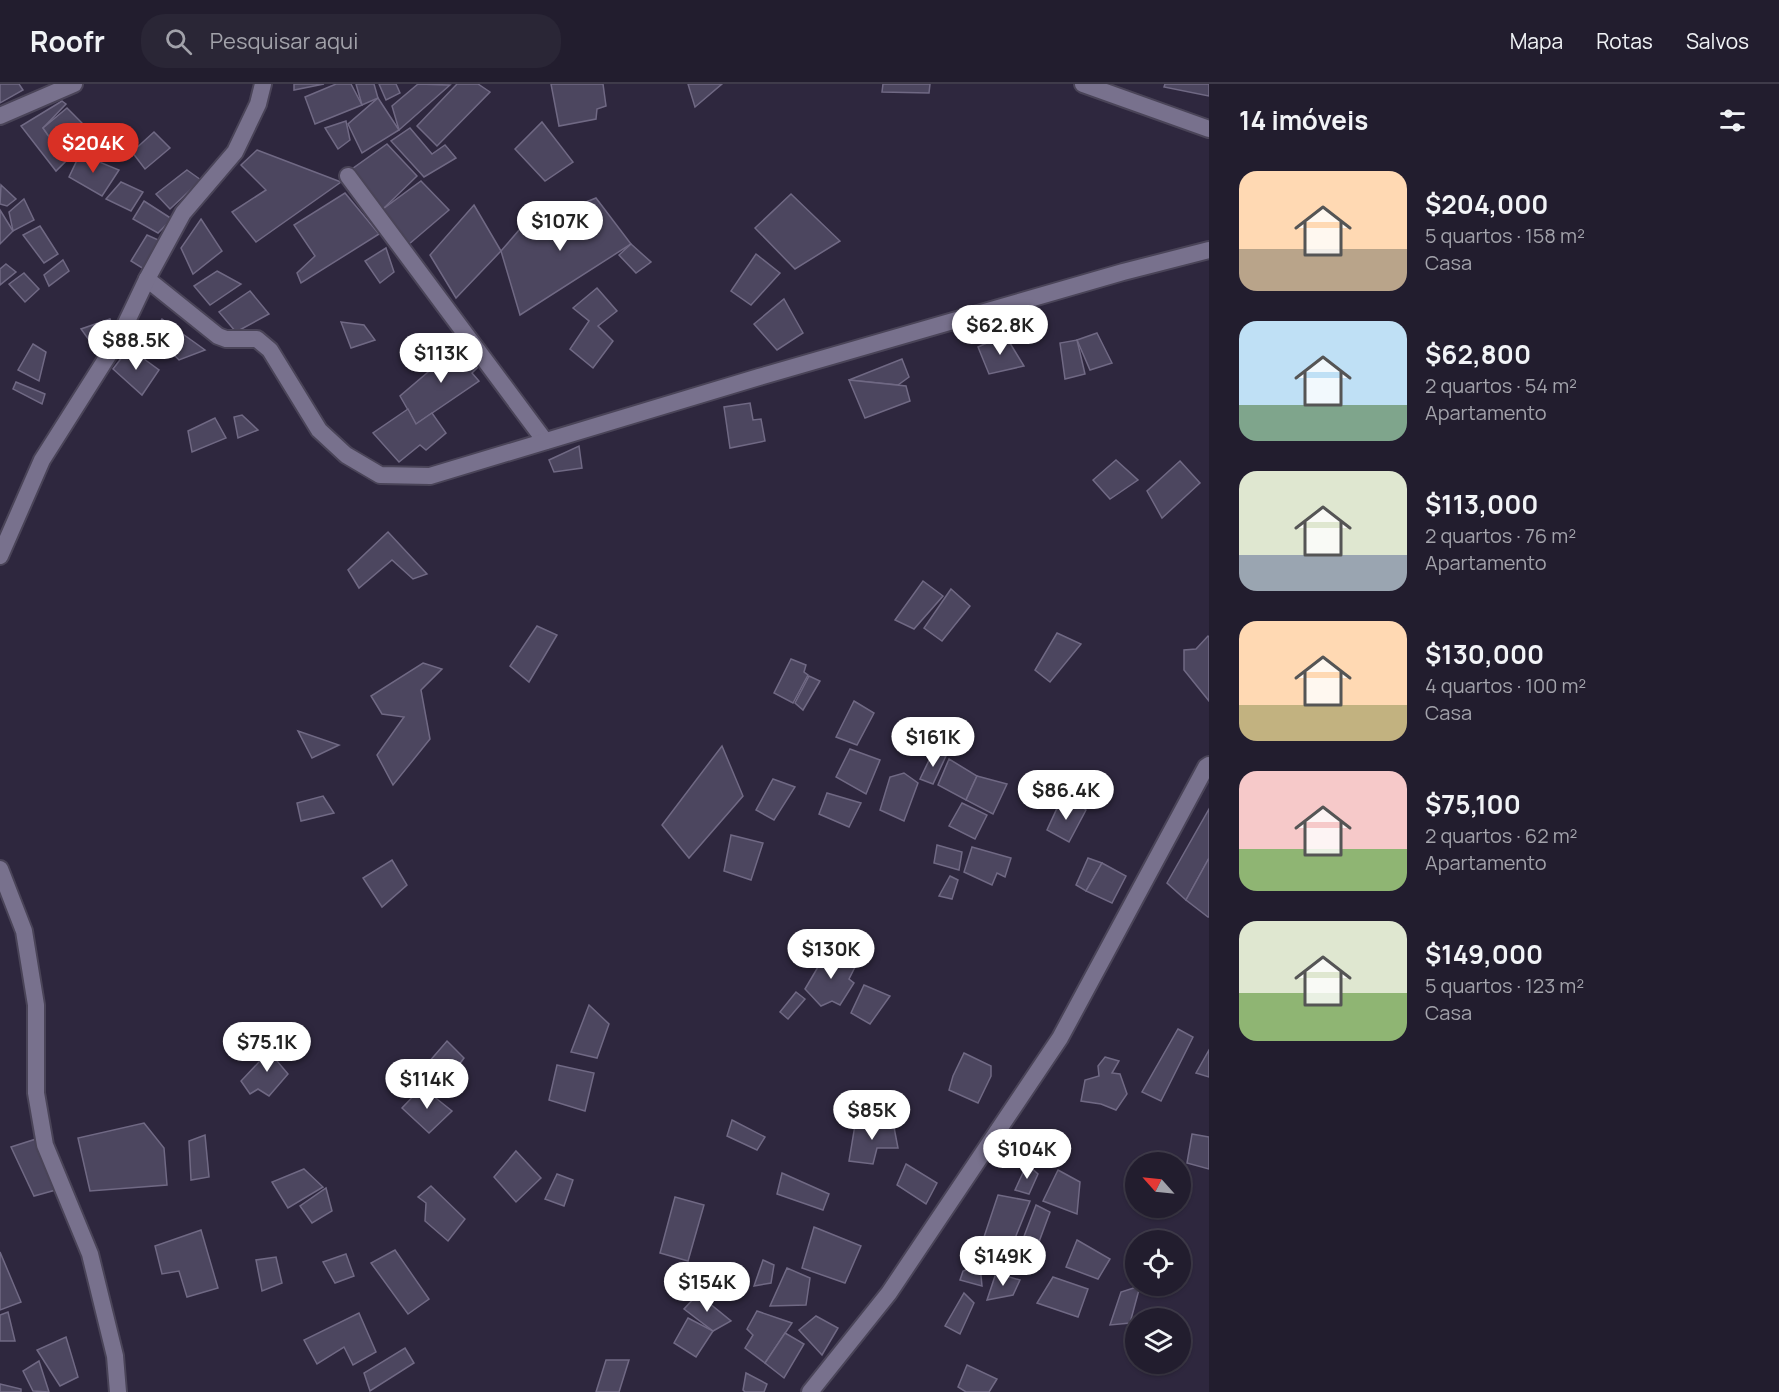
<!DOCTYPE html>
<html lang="pt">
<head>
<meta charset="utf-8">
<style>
  body { margin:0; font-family:Manrope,sans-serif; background:#2a2636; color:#f1f3f6; height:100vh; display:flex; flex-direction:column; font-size:22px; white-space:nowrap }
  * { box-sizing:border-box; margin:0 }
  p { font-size:20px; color:#a2a2aa }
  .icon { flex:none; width:33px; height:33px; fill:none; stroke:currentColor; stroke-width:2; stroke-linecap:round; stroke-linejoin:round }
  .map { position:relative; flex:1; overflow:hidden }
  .side { display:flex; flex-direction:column; background:#221d2e; width:570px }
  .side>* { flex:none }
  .needle { width:39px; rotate:297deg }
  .buttons { position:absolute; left:1125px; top:1068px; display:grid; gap:12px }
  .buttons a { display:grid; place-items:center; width:66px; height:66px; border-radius:50%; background:#221d2e; box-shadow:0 2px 4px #0004,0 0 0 2px #3f3b4a; font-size:30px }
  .price { position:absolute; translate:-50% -51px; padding:0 14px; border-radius:21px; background:#fff; color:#222; font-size:20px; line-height:39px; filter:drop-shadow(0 2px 3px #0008) }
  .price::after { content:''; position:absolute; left:50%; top:36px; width:18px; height:14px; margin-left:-9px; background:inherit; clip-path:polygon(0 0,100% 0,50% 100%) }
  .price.on { background:#d93025; color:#fff }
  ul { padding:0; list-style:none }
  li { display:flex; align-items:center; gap:18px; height:150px; padding:0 30px }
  li span { display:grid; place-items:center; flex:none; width:168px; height:120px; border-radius:18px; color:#555 }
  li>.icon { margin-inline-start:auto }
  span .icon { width:72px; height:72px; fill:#fffc; stroke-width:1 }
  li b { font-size:26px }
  h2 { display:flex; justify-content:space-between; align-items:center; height:72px; padding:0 30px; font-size:26px }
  header { display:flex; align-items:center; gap:36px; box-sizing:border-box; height:84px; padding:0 30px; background:#221d2e; border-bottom:2px solid #3f3b4a }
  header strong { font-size:28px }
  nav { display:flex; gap:33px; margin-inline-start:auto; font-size:21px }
  .search { width:420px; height:54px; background:#2a2636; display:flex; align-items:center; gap:15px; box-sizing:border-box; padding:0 21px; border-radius:24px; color:#a2a2aa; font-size:22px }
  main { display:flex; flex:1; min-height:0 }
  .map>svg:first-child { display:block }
  .building { fill:#4c465f; stroke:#706984; stroke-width:1.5 }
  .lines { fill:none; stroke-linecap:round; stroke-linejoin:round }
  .minor-casing { stroke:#4a4458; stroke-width:20 }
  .minor { stroke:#78718d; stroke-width:16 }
</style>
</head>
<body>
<header>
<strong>Roofr</strong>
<div class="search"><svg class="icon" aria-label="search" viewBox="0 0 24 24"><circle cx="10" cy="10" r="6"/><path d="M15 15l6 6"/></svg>Pesquisar aqui</div>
<nav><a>Mapa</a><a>Rotas</a><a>Salvos</a></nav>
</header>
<main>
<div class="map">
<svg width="1209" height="1308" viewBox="0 0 1209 1308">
  <rect width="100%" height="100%" fill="#2e273e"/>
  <g class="building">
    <path d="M0,0H19L23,6L0,19Z"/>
    <path d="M294,0H324L294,6Z"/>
    <path d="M336,0H351L362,21L315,40L305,13Z"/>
    <path d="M356,0H374L378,14L362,21Z"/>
    <path d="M379,0H396L400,9L386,16Z"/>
    <path d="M418,0L450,1L399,46L392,22Z"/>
    <path d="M457,0H478L490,8L437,62L417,42Z"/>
    <path d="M551,0H603L606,22L597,25L596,35L559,42Z"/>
    <path d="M688,0H722L695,23Z"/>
    <path d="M883,0H930L929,9L882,8Z"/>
    <path d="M1165,0H1209V12L1164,3Z"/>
    <path d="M378,14L399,46L362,69L348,40Z"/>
    <path d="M62,17L66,20L43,44L57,64L78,55L81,62L56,87L21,42Z"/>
    <path d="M67,24L88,45L57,64L43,44Z"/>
    <path d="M346,37L350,56L338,65L325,44Z"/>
    <path d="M542,38L573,78L545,97L515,65Z"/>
    <path d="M410,44L432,70L445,61L456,74L424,93L391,57Z"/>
    <path d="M154,48L170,64L145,85L132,68Z"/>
    <path d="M387,60L417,92L383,125L352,85Z"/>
    <path d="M257,66L341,98L256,158L232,128L266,106L241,81Z"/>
    <path d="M80,70L119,86L102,112L69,93Z"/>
    <path d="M187,86L201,96L170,125L156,110Z"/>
    <path d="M421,97L449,126L408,161L383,125Z"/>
    <path d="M121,98L143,108L131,127L106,115Z"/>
    <path d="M1,101L16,115L7,122L0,120Z"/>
    <path d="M345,109L379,150L301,199L297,189L315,172L294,141Z"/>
    <path d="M791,110L840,157L795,185L755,144Z"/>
    <path d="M596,114L631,160L520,231L501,167L520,145Z"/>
    <path d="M24,115L34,136L13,147L9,128Z"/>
    <path d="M144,117L172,135L158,149L133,135Z"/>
    <path d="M474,121L501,167L456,214L430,171Z"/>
    <path d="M0,126L13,147L0,160Z"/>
    <path d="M201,135L222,167L193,190L181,164Z"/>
    <path d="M40,142L58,170L44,179L23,151Z"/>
    <path d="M147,151L163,158L147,187L131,177Z"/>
    <path d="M631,160L651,178L636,189L619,171Z"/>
    <path d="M386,164L394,188L380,199L365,177Z"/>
    <path d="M756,170L780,189L751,221L731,207Z"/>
    <path d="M63,176L69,187L49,202L44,191Z"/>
    <path d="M6,180L16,188L0,201V185Z"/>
    <path d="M217,187L241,200L210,221L194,202Z"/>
    <path d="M24,189L39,205L25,218L9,200Z"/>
    <path d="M597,204L617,227L598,242L613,257L593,284L570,265L589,237L573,224Z"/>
    <path d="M250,207L269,230L236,248L219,228Z"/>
    <path d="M784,215L803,249L777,266L754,240Z"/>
    <path d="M110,235L114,245L97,267L81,245Z"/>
    <path d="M162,235L205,266L179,276L152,249Z"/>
    <path d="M341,238L364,241L375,256L351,264Z"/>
    <path d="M1097,249L1112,279L1090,286L1077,256Z"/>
    <path d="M1005,251L1024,282L989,290L978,263Z"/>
    <path d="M1077,256L1085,290L1065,295L1060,259Z"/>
    <path d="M33,260L46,268L39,297L18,286Z"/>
    <path d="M461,260L479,282L472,289L479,297L416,340L400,312Z"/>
    <path d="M129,264L159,286L142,311L113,285Z"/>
    <path d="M902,275L909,293L898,301L849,296Z"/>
    <path d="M849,296L906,302L910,317L865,334Z"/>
    <path d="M16,298L45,310L42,320L13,305Z"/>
    <path d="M750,319L753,336L761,335L765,357L730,364L724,323Z"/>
    <path d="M408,325L416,340L432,329L446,349L426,366L420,361L399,378L373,349Z"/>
    <path d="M242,331L258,346L238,354L234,333Z"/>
    <path d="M215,334L226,354L192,368L188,347Z"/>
    <path d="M579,362L582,384L554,388L549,376Z"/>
    <path d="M1116,376L1138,396L1110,415L1093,396Z"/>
    <path d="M1180,377L1200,399L1162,434L1147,407Z"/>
    <path d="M388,448L427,490L413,495L392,476L359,504L348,486Z"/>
    <path d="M923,497L943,512L914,545L895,536Z"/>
    <path d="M951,505L970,522L942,557L924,544Z"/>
    <path d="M537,542L557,551L529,598L510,582Z"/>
    <path d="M1057,549L1081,560L1050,598L1035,586Z"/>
    <path d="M1208,552L1209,553V617L1184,586V566L1196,565Z"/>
    <path d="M791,575L806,581L804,588L808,591L793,619L774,609Z"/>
    <path d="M423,579L442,585L421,606L430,655L393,701L377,671L404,633L382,630L371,612Z"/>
    <path d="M809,592L820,597L803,626L795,619Z"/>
    <path d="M854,617L874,629L857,661L836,653Z"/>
    <path d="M298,647L339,661L312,674Z"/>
    <path d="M722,662L743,712L689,774L662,741Z"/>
    <path d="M850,665L880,676L866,710L836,693Z"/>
    <path d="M933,668L946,672L933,700L920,695Z"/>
    <path d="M949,675L977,692L966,716L938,701Z"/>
    <path d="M904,689L918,699L904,737L880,726L890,693Z"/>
    <path d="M977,692L1007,700L993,730L966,716Z"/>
    <path d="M773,695L795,703L774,736L756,726Z"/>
    <path d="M827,709L861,719L849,743L819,730Z"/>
    <path d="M323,712L334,729L301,737L297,719Z"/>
    <path d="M962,719L987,731L975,755L949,742Z"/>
    <path d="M1077,719L1086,726L1069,758L1047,746L1059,720L1074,724Z"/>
    <path d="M1209,725V774L1186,816L1167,799Z"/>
    <path d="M731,751L763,759L751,796L724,787Z"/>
    <path d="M937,761L962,768L959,786L934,779Z"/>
    <path d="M972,763L1011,774L1005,793L997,789L992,801L964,788Z"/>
    <path d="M1088,774L1102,779L1086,807L1076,801Z"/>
    <path d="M1209,774V833H1208L1186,816Z"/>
    <path d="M392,776L407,801L382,823L363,794Z"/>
    <path d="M1102,779L1126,792L1112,819L1086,807Z"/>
    <path d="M950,792L958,796L952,815L939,812Z"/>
    <path d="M828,866L855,883L849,895L854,899L840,921L832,917L821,922L805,905Z"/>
    <path d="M864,901L890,912L870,940L851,929Z"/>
    <path d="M796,908L805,915L788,935L780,928Z"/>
    <path d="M589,921L609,940L597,974L571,968Z"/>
    <path d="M1178,945L1193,953L1161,1017L1142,1008Z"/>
    <path d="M447,957L464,974L443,1003L422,986Z"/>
    <path d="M276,960L288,969L277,977L288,990L269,1012L258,1005L250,1010L241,997Z"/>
    <path d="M1209,966V993L1196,989Z"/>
    <path d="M964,969L991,982V992L978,1019L949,1006L953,992Z"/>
    <path d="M1105,973L1119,977L1112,989L1120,990L1127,1010L1116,1026L1101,1020L1081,1017L1085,996L1099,992L1098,982Z"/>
    <path d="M557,981L594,989L585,1027L549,1016Z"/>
    <path d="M422,1003L452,1027L429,1049L402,1024Z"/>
    <path d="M732,1036L765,1053L757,1066L727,1052Z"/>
    <path d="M893,1038L898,1064H877L873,1080L849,1077L855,1041Z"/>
    <path d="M144,1039L164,1064L167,1101L90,1107L78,1054Z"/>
    <path d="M1192,1050L1209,1053V1085L1187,1079Z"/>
    <path d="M205,1051L209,1093L191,1096L189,1057Z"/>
    <path d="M36,1055L63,1104L34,1112L11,1063Z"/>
    <path d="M516,1067L541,1094L516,1118L494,1093Z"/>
    <path d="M906,1080L937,1099L926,1120L897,1101Z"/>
    <path d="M1027,1080L1038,1090L1029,1110L1015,1106Z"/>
    <path d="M304,1085L323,1103L288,1124L272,1098Z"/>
    <path d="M1058,1086L1080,1098L1077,1130L1043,1117Z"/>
    <path d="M782,1089L829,1110L823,1126L777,1110Z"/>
    <path d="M557,1090L573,1096L564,1122L545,1115Z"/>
    <path d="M431,1102L465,1135L448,1157L425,1137L426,1119L418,1113Z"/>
    <path d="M326,1104L332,1127L312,1139L300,1122Z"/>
    <path d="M998,1111L1030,1117L1011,1164L983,1156Z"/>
    <path d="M675,1113L704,1121L688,1177L660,1169Z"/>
    <path d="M1036,1121L1050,1128L1033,1174L1018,1168Z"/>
    <path d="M814,1143L861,1162L845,1199L802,1184Z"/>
    <path d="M201,1146L218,1204L187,1213L179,1187L162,1190L155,1162Z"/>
    <path d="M1077,1156L1110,1175L1098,1195L1066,1183Z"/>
    <path d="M395,1166L429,1215L408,1230L371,1179Z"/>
    <path d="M0,1168L21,1218L0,1226Z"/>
    <path d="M346,1170L354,1192L335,1199L323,1178Z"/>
    <path d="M276,1173L282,1199L262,1207L256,1176Z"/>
    <path d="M763,1176L774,1181L771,1199L754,1202Z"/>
    <path d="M980,1181L982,1202L960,1196L963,1187Z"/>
    <path d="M787,1184L810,1194L806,1221L770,1222Z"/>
    <path d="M996,1189L1020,1196L1013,1211L987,1216Z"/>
    <path d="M1053,1193L1088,1205L1078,1233L1037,1219Z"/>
    <path d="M1140,1202L1130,1239L1110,1241L1121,1208Z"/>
    <path d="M964,1209L974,1219L960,1250L945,1242Z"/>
    <path d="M698,1210L731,1237L713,1247L684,1225Z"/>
    <path d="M757,1227L792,1239L765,1279L745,1264L753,1251L747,1245Z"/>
    <path d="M8,1228L15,1257H0V1231Z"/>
    <path d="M359,1229L376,1268L353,1281L344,1263L317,1280L304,1256Z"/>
    <path d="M816,1232L838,1244L822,1271L799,1246Z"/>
    <path d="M688,1234L713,1247L696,1273L674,1259Z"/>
    <path d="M785,1249L804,1260L784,1294L765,1279Z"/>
    <path d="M66,1253L78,1293L60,1302L37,1266Z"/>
    <path d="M405,1264L414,1279L370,1307L364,1289Z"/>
    <path d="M606,1276H629L619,1308H596Z"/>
    <path d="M39,1277L49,1308L33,1307L23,1287Z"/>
    <path d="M967,1281L997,1295L989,1308H966L958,1303Z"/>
    <path d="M746,1289L767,1300L764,1308H745L743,1306Z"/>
    <path d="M0,1300L21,1305V1308H0Z"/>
  </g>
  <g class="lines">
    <g class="minor-casing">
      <g id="minor">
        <path d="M1083,0L1209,45"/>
        <path d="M0,32L74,0"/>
        <path d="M348,92L545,357"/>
        <path d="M147,195L218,252L226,255H257L270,266L319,346L346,371L380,391L430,392L759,293L1123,188L1209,166"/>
        <path d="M0,472L42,376L118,256L147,195L183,129L235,68L258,20L263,0"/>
        <path d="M0,785L24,847L36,921V1009L45,1061L90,1170L115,1272L118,1308"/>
        <path d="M810,1308L889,1209L1060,954L1206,683L1209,681"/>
      </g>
    </g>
    <use href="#minor" class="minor"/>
  </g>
</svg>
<div class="buttons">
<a><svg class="needle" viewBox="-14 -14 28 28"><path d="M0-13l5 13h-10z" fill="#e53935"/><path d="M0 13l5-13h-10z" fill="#a2a2aa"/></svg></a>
<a><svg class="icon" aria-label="locate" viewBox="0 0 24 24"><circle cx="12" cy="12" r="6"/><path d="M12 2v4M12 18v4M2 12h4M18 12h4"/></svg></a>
<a><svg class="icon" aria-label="layers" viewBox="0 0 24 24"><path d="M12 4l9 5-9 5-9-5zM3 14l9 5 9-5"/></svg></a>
</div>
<b class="price on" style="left:93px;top:90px">$204K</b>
<b class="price" style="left:560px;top:168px">$107K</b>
<b class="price" style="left:1000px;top:272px">$62.8K</b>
<b class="price" style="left:136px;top:287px">$88.5K</b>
<b class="price" style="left:441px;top:300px">$113K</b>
<b class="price" style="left:933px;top:684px">$161K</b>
<b class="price" style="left:1066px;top:737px">$86.4K</b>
<b class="price" style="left:831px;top:896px">$130K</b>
<b class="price" style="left:267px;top:989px">$75.1K</b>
<b class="price" style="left:427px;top:1026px">$114K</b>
<b class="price" style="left:872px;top:1057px">$85K</b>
<b class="price" style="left:1027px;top:1096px">$104K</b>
<b class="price" style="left:1003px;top:1203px">$149K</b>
<b class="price" style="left:707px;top:1229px">$154K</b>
</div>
<section class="side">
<h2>14 imóveis<svg class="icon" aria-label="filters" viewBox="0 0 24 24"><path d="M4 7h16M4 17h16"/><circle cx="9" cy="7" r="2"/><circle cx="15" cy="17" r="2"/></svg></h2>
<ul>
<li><span style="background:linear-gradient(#ffd9b3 65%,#b9a48a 0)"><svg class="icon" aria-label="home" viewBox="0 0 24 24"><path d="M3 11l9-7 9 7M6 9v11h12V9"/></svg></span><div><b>$204,000</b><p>5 quartos · 158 m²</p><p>Casa</p></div></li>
<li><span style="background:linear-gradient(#bfe0f5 70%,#7fa58c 0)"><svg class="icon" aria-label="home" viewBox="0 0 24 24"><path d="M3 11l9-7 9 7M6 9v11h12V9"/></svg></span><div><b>$62,800</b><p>2 quartos · 54 m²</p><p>Apartamento</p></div></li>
<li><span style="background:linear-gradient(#dfe7d0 70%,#9aa5b1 0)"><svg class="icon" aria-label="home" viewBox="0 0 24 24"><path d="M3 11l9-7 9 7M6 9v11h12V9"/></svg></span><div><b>$113,000</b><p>2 quartos · 76 m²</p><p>Apartamento</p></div></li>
<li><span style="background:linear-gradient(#ffd9b3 70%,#c2b280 0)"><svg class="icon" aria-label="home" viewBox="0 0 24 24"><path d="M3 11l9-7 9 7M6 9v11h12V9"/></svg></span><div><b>$130,000</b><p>4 quartos · 100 m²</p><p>Casa</p></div></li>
<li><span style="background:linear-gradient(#f6c9c9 65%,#8fb573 0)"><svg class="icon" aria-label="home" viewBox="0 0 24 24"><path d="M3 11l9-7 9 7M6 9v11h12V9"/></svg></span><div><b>$75,100</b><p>2 quartos · 62 m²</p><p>Apartamento</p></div></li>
<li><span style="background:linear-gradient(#dfe7d0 60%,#8fb573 0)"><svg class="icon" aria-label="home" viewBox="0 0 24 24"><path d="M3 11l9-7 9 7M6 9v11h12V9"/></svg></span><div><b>$149,000</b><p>5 quartos · 123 m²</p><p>Casa</p></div></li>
</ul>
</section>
</main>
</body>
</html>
